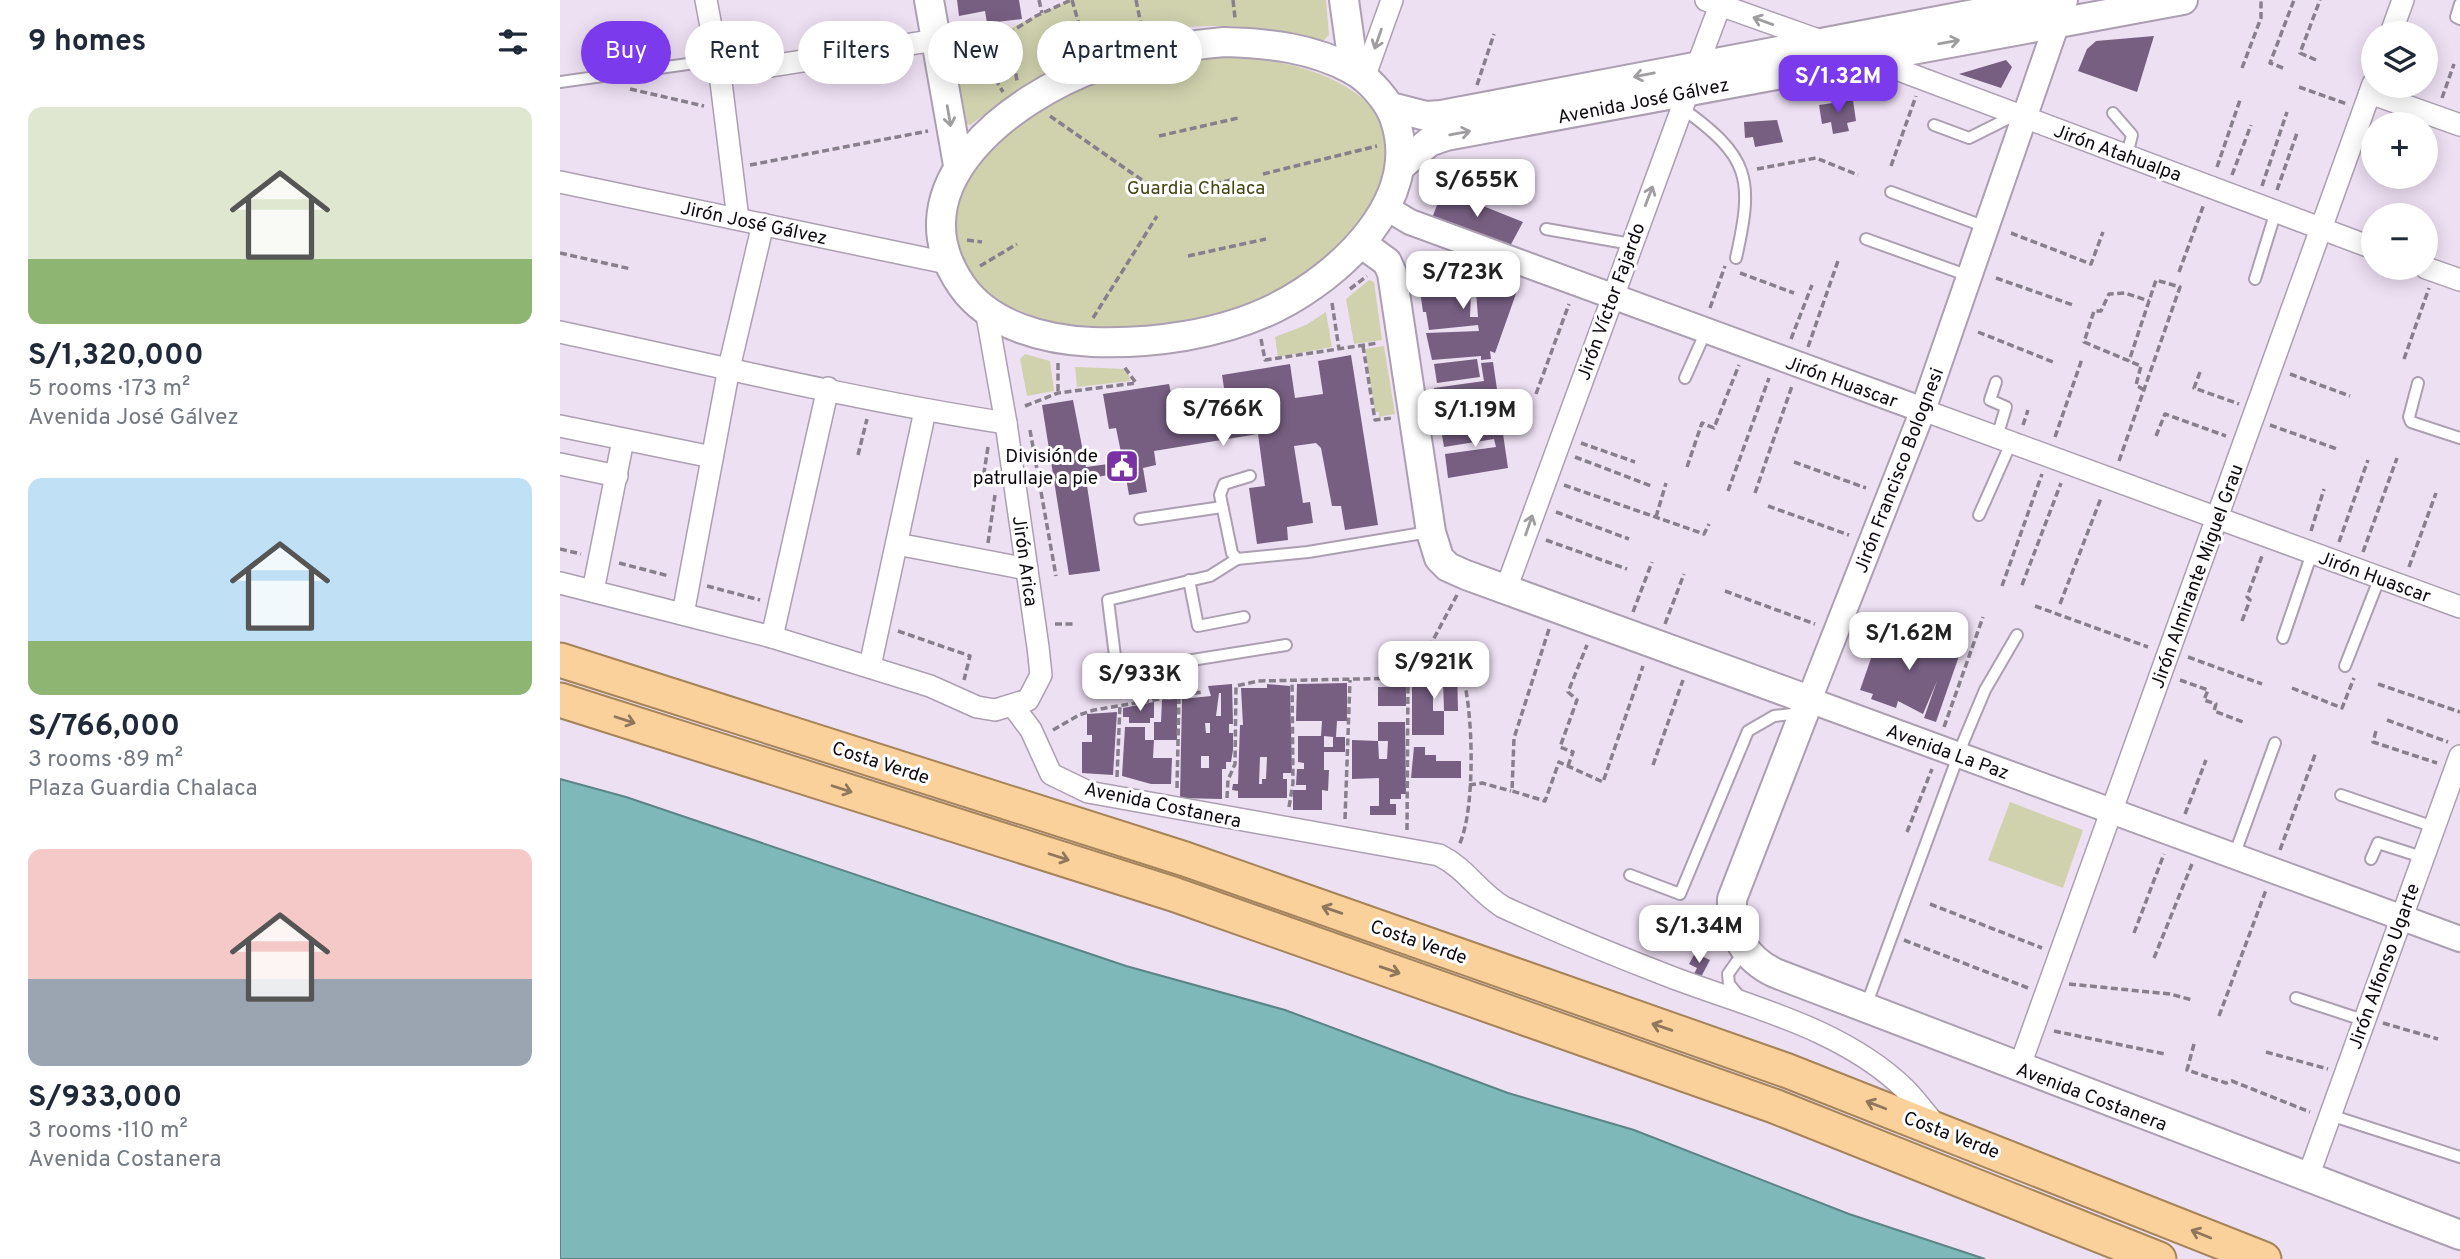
<!DOCTYPE html>
<html lang="en">
<head>
<meta charset="utf-8">
<style>
  body { margin:0; font-family:Overpass,sans-serif; background:#f6f6f7; color:#1f2937; height:100vh; display:flex; flex-direction:column; font-size:26px; white-space:nowrap }
  * { box-sizing:border-box; margin:0 }
  p { font-size:23px; color:#747a83 }
  .icon { flex:none; width:38px; height:38px; fill:none; stroke:currentColor; stroke-width:2; stroke-linecap:round; stroke-linejoin:round }
  .map { position:relative; flex:1; overflow:hidden }
  .sheet { display:flex; flex-direction:column; background:#fff; width:560px }
  .sheet>* { flex:none }
  .banner { position:absolute; left:21px; top:21px; width:665px; height:63px; display:flex; gap:14px }
  .buttons { position:absolute; left:1801px; top:21px; display:grid; gap:14px }
  .buttons a { display:grid; place-items:center; width:77px; height:77px; border-radius:50%; background:#fff; box-shadow:0 4px 18px #0003; font-size:35px }
  .price { position:absolute; translate:-50% -60px; padding:0 16px; border-radius:14px; background:#fff; color:#222; font-size:23px; line-height:46px; filter:drop-shadow(0 2px 4px #0008) }
  .price::after { content:''; position:absolute; left:50%; top:42px; width:21px; height:16px; margin-left:-10px; background:inherit; clip-path:polygon(0 0,100% 0,50% 100%) }
  .price.selected { background:#7c3aed; color:#fff }
  ul { padding:0; list-style:none }
  li { display:grid; align-content:center; gap:14px; height:371px; padding:0 28px }
  li span { display:grid; place-items:center; height:217px; border-radius:14px; color:#555 }
  li>.icon { margin-inline-start:auto }
  span .icon { width:126px; height:126px; fill:#fffc; stroke-width:1 }
  li b { font-size:30px }
  h2 { display:flex; justify-content:space-between; align-items:center; height:84px; padding:0 28px; font-size:30px }
  .chip { padding:0 24px; border-radius:32px; background:#fff; box-shadow:0 4px 18px #0003; font-size:24px; line-height:63px }
  .chip.selected { background:#7c3aed; color:#fff }
  main { display:flex; flex:1; min-height:0 }
  .map>svg:first-child { display:block }
  .green { fill:#d0d2ae }
  .water { fill:#7eb8b8; stroke:#5c8486; stroke-width:2 }
  .building { fill:#775f82; fill-rule:evenodd }
  .lines { fill:none; stroke-linecap:round; stroke-linejoin:round }
  .service-casing { stroke:#ab9fb1; stroke-width:14 }
  .minor-casing { stroke:#ab9fb1; stroke-width:24 }
  .tertiary-casing { stroke:#ab9fb1; stroke-width:28 }
  .secondary-casing { stroke:#ab9fb1; stroke-width:32 }
  .trunk-casing { stroke:#a6845a; stroke-width:37 }
  .path { stroke:#887f8c; stroke-width:3.5; stroke-dasharray:7 3.5; stroke-linecap:butt }
  .service { stroke:#fff; stroke-width:10 }
  .minor { stroke:#fff; stroke-width:21 }
  .tertiary { stroke:#fff; stroke-width:24 }
  .secondary { stroke:#fff; stroke-width:28 }
  .trunk { stroke:#fad09b; stroke-width:33 }
  .oneway { stroke:#9f9d9f }
  .oneway2 { stroke:#90775c }
  .labels { text-anchor:middle; stroke-width:6; stroke-linejoin:round; paint-order:stroke }
  .street-label { font-size:19px; fill:#0e0a10; stroke:#fff }
  .park-label { font-size:19px; fill:#464712; stroke:#fff }
  .poi-label { font-size:19px; fill:#0e0a10; stroke:#fff; text-anchor:end }
</style>
</head>
<body>
<main>
<section class="sheet">
<h2>9 homes<svg class="icon" aria-label="filters" viewBox="0 0 24 24"><path d="M4 7h16M4 17h16"/><circle cx="9" cy="7" r="2"/><circle cx="15" cy="17" r="2"/></svg></h2>
<ul>
<li><span style="background:linear-gradient(#dfe7d0 70%,#8fb573 0)"><svg class="icon" aria-label="home" viewBox="0 0 24 24"><path d="M3 11l9-7 9 7M6 9v11h12V9"/></svg></span><div><b>S/1,320,000</b><p>5 rooms · 173 m²</p><p>Avenida José Gálvez</p></div></li>
<li><span style="background:linear-gradient(#bfe0f5 75%,#8fb573 0)"><svg class="icon" aria-label="home" viewBox="0 0 24 24"><path d="M3 11l9-7 9 7M6 9v11h12V9"/></svg></span><div><b>S/766,000</b><p>3 rooms · 89 m²</p><p>Plaza Guardia Chalaca</p></div></li>
<li><span style="background:linear-gradient(#f6c9c9 60%,#9aa5b1 0)"><svg class="icon" aria-label="home" viewBox="0 0 24 24"><path d="M3 11l9-7 9 7M6 9v11h12V9"/></svg></span><div><b>S/933,000</b><p>3 rooms · 110 m²</p><p>Avenida Costanera</p></div></li>
</ul>
</section>
<div class="map">
<svg width="1900" height="1259" viewBox="0 0 1900 1259">
  <rect width="100%" height="100%" fill="#ede0f3"/>
  <g class="green">
    <path d="M509,0H766L769,35L763,41C617,3 528,39 410,125L402,122L394,66L451,28Z"/>
    <path d="M663,55C708,59 759,66 797,94C813,106 821,121 825,140C826,147 828,155 829,162C830,205 763,266 729,285C667,322 565,338 494,322C458,313 428,299 406,268C403,264 398,258 397,254C395,247 396,238 396,231C396,223 394,211 396,203C406,165 444,133 476,112C531,75 599,62 663,55Z"/>
    <path d="M809,280L814,282L822,340L794,344L786,299Z"/>
    <path d="M766,312L772,347L718,357L715,337L746,325Z"/>
    <path d="M824,346L835,414L819,417V412H815L805,349Z"/>
    <path d="M465,354L490,361L494,391L467,396L460,359Z"/>
    <path d="M515,367L568,369L570,381L517,387Z"/>
    <path d="M1450,802L1523,830L1503,888L1428,860Z"/>
  </g>
  <path class="water" d="M0,779L66,797L566,966L725,1010L948,1093L1074,1130L1289,1214L1425,1259H0Z"/>
  <g class="building">
    <path d="M397,0H459L462,19L427,23L425,11L399,16Z"/>
    <path d="M1594,36L1577,92L1518,71L1527,49L1536,41Z"/>
    <path d="M1446,60L1452,67L1441,88L1399,74Z"/>
    <path d="M1293,100L1296,121L1287,123L1289,131L1273,134L1271,122L1262,124L1259,105Z"/>
    <path d="M1217,120L1223,142L1195,147L1193,137L1185,138L1184,122Z"/>
    <path d="M883,190L963,222L949,248L872,218Z"/>
    <path d="M874,260L901,268L900,272L930,283L932,280L958,288L935,353L930,351L931,359L921,360V356L872,360L866,333L919,331L918,325L869,330L866,312H863L856,262ZM911,292H916L918,317H910Z"/>
    <path d="M791,355L818,525L785,530L781,506H772L761,448L756,443L734,446L743,503L750,502L753,523L727,527L728,540L697,544L689,488L705,486L698,434L594,451L596,465L583,468L587,492L569,495L565,472L526,479L540,571L509,575L482,405L513,400L526,467L563,462L556,428L549,429L543,394L609,384L613,402L665,394L662,375L730,364L735,398L763,394L758,361Z"/>
    <path d="M917,359L920,377L877,383L874,364Z"/>
    <path d="M933,362L939,403L924,405L923,399L916,400L917,406L878,413L874,388L924,381L921,363Z"/>
    <path d="M941,420L948,468L888,478L885,454L936,447L934,439L884,447L881,429Z"/>
    <path d="M1324,621L1337,627L1335,633L1346,637L1349,631L1360,635L1358,640L1385,649L1386,645L1395,648L1393,654L1399,656L1376,722L1364,718L1377,681L1363,714L1338,701L1336,708L1311,699L1313,694L1300,690ZM1341,647L1357,653L1356,656L1339,650Z"/>
    <path d="M869,665H897L898,711H884L883,679H877V682H873V711H884V735H852V682H869Z"/>
    <path d="M787,683V721H777L776,737H785V752H764V770H769L768,791L762,790V810H733V790H746V785H736L737,769H744V763L738,762V736H761L762,721H736L737,684ZM764,736L773,737V747H764Z"/>
    <path d="M672,684L673,724H669V733H673V750L671,762H666V769H662V799L620,798L622,699L651,696L648,686ZM659,693H661V716H656ZM645,723H650V733H646ZM641,756H649V768H641Z"/>
    <path d="M707,684L730,686L732,773H723V779H727V798H678V791L672,790L673,784H678L680,725H683L681,688H707ZM700,757H707L706,779H702V784H699Z"/>
    <rect x="818" y="687" width="28" height="19"/>
    <path d="M617,699V740H594V722H601L602,700Z"/>
    <path d="M594,702V718H590V723H569V717H563V708Z"/>
    <path d="M557,712L553,775L522,773V742H532V735H527V714Z"/>
    <path d="M818,722H845L846,794H841V799H830V804H836V815H810V806H819V778L792,779V740L818,741ZM818,741H828L827,759H819Z"/>
    <path d="M565,727H585V740H594L593,758H612L611,784H591L562,776Z"/>
    <path d="M854,747H865V755H876V761H901V778H851Z"/>
    <path d="M1135,953L1150,960L1140,979L1133,976L1137,968L1129,964Z"/>
  </g>
  <g class="lines">
    <g class="service-casing">
      <g id="service">
        <path d="M1900,4L1896,17L1900,19"/>
        <path d="M0,82L156,60"/>
        <path d="M1122,108C1190,157 1194,178 1176,258"/>
        <path d="M1553,113L1572,135L1567,155"/>
        <path d="M1374,125L1409,138L1455,115"/>
        <path d="M1331,192L1426,227"/>
        <path d="M986,229L1071,244"/>
        <path d="M1306,239L1409,276"/>
        <path d="M1695,279L1716,211"/>
        <path d="M1125,378L1146,331"/>
        <path d="M1436,382L1430,400L1446,407L1437,437"/>
        <path d="M1858,383L1849,417L1851,422L1900,438"/>
        <path d="M690,476L664,484L660,495L672,553L677,559L748,552L869,532"/>
        <path d="M1419,515L1451,443"/>
        <path d="M580,519L662,507"/>
        <path d="M677,559L650,576L548,600L557,672L726,645"/>
        <path d="M629,580L638,626L684,617"/>
        <path d="M1723,638L1752,553"/>
        <path d="M1785,666L1820,577"/>
        <path d="M1781,795L1874,827"/>
        <path d="M1674,856L1715,743"/>
        <path d="M1811,859L1818,843L1862,857"/>
        <path d="M1070,875L1120,894L1188,731L1214,716L1242,713"/>
        <path d="M1180,997L1169,984L1168,974L1185,950"/>
        <path d="M1736,998L1803,1020"/>
        <path d="M1306,1006L1404,740L1425,690L1457,635"/>
        <path d="M1770,1115L1900,1157"/>
      </g>
    </g>
    <g class="minor-casing">
      <g id="minor">
        <path d="M146,0L160,74L178,219"/>
        <path d="M1146,0L1261,41"/>
        <path d="M1831,33L1843,0"/>
        <path d="M1307,58L1813,248"/>
        <path d="M1138,64L1162,0"/>
        <path d="M160,74L376,40"/>
        <path d="M804,78L832,0"/>
        <path d="M1810,93L1900,125"/>
        <path d="M0,182L387,263"/>
        <path d="M1866,268L1900,280"/>
        <path d="M0,332C148,364 297,400 446,423"/>
        <path d="M1363,410L1900,607"/>
        <path d="M0,426L152,457"/>
        <path d="M0,464L57,476"/>
        <path d="M337,544L467,569"/>
        <path d="M0,583L212,637L370,686L417,707L435,710L468,700L481,675L478,647L446,423L426,310"/>
        <path d="M946,589L1128,92"/>
        <path d="M33,591L63,440"/>
        <path d="M123,614L169,368L203,224"/>
        <path d="M212,637L268,388"/>
        <path d="M310,666L365,411"/>
        <path d="M453,706L471,730L491,774L528,792L879,855C907,869 916,890 943,907C998,932 1054,955 1111,977C1190,1007 1282,1028 1345,1089C1356,1100 1366,1114 1376,1126"/>
        <path d="M1459,1068L1813,84"/>
        <path d="M1748,1177L1900,756"/>
      </g>
    </g>
    <g class="tertiary-casing">
      <g id="tertiary">
        <path d="M1505,0L1363,410L1249,700L1900,939"/>
        <path d="M825,207L850,222L1363,410"/>
      </g>
    </g>
    <g class="secondary-casing">
      <g id="secondary">
        <path d="M369,0L398,165"/>
        <path d="M784,0L794,71"/>
        <path d="M664,42C708,43 753,48 793,70C810,80 829,101 835,120C862,200 781,275 715,308C660,335 592,344 532,342C486,340 430,326 402,286C332,186 452,97 539,66C580,52 621,46 664,42Z"/>
        <path d="M831,107L866,116L881,115L1488,0"/>
        <path d="M842,165L869,142L886,136L1623,0"/>
        <path d="M801,243L827,262L832,273L871,532L879,558L888,567L906,575L1249,700L1172,899C1171,933 1184,958 1215,973L1900,1235"/>
      </g>
    </g>
    <g class="trunk-casing">
      <g id="trunk">
        <path d="M0,660L625,859L1228,1071L1704,1259"/>
        <path d="M0,700L613,894L1214,1106L1599,1259"/>
      </g>
    </g>
    <g class="path">
      <path d="M479,0L482,13"/>
      <path d="M512,0L525,45"/>
      <path d="M576,0L582,29"/>
      <path d="M673,0L675,18"/>
      <path d="M449,32L457,81"/>
      <path d="M419,52L443,92"/>
      <path d="M1756,60L1740,53L1760,0"/>
      <path d="M404,62L476,16L511,0"/>
      <path d="M1682,68L1701,18V0"/>
      <path d="M1723,68L1710,63L1734,0"/>
      <path d="M917,85L934,34"/>
      <path d="M1739,87L1787,104"/>
      <path d="M70,89L144,106"/>
      <path d="M1882,98L1894,64"/>
      <path d="M490,116L589,185"/>
      <path d="M599,136L678,118"/>
      <path d="M190,165L368,131"/>
      <path d="M1331,166L1356,96"/>
      <path d="M1657,167L1680,100"/>
      <path d="M1197,169L1256,158L1298,175"/>
      <path d="M703,174L817,146"/>
      <path d="M1672,175L1691,125"/>
      <path d="M644,186L675,179"/>
      <path d="M1702,186L1727,112"/>
      <path d="M1717,190L1737,133"/>
      <path d="M1451,233L1531,264L1543,232"/>
      <path d="M407,240L422,242"/>
      <path d="M0,253L71,269"/>
      <path d="M628,256L706,239"/>
      <path d="M420,266L457,244"/>
      <path d="M1619,272L1644,204"/>
      <path d="M1180,273L1234,293"/>
      <path d="M1436,278L1513,305"/>
      <path d="M790,289L807,276"/>
      <path d="M772,303L779,349"/>
      <path d="M1150,308L1165,266"/>
      <path d="M533,318L597,216"/>
      <path d="M1418,332L1493,362"/>
      <path d="M701,339L705,360L818,343"/>
      <path d="M1231,339L1252,285"/>
      <path d="M803,346L815,420L832,418"/>
      <path d="M1248,347L1279,258"/>
      <path d="M1844,359L1869,288"/>
      <path d="M498,363V393"/>
      <path d="M1640,372L1634,388L1679,404"/>
      <path d="M1730,374L1790,396"/>
      <path d="M1584,390L1576,385L1581,366L1524,342L1534,311H1541L1549,294L1565,293L1589,301"/>
      <path d="M976,394L1009,304"/>
      <path d="M465,406L498,393L576,383L563,365"/>
      <path d="M1463,425L1468,410"/>
      <path d="M1710,425L1777,449"/>
      <path d="M470,430L496,576"/>
      <path d="M1596,436L1605,414L1666,436"/>
      <path d="M1495,437L1522,359"/>
      <path d="M1021,443L1075,462"/>
      <path d="M428,447L423,479L434,482"/>
      <path d="M298,455L307,419"/>
      <path d="M1015,457L1091,486"/>
      <path d="M1559,461L1620,287L1596,280L1569,361"/>
      <path d="M1234,462L1306,488"/>
      <path d="M1127,467L1142,423L1154,428L1179,365"/>
      <path d="M1004,485L1144,534L1149,524"/>
      <path d="M1168,491L1209,378"/>
      <path d="M1195,493L1232,386"/>
      <path d="M1208,506L1289,535"/>
      <path d="M996,512L1069,539"/>
      <path d="M1096,517L1106,483"/>
      <path d="M1751,531L1764,489"/>
      <path d="M986,540L1067,569"/>
      <path d="M1779,542L1808,460"/>
      <path d="M428,543L435,495"/>
      <path d="M0,549L21,554"/>
      <path d="M1803,552L1837,458"/>
      <path d="M59,563L109,576"/>
      <path d="M1849,567L1876,493"/>
      <path d="M1462,585L1501,483"/>
      <path d="M147,586L200,600"/>
      <path d="M1442,586L1482,474"/>
      <path d="M1165,591L1255,624"/>
      <path d="M897,595L872,642C880,652 895,655 900,667C914,703 916,811 899,845"/>
      <path d="M1500,604L1541,498"/>
      <path d="M1475,606L1588,647"/>
      <path d="M1073,612L1092,562"/>
      <path d="M1682,621L1690,600L1687,597L1702,556"/>
      <path d="M495,624H513"/>
      <path d="M1105,624L1124,574"/>
      <path d="M989,629L954,738L952,791L985,801L999,762L1043,782L1083,666"/>
      <path d="M338,631L410,656L404,680"/>
      <path d="M1628,657L1702,684"/>
      <path d="M1620,680L1648,690L1644,700L1656,704L1654,711L1683,722"/>
      <path d="M1818,684L1900,712"/>
      <path d="M1732,688L1782,708L1794,678"/>
      <path d="M1827,720L1888,742"/>
      <path d="M1384,727L1423,617"/>
      <path d="M493,730L519,715L534,710L642,692"/>
      <path d="M1816,731L1813,742L1877,763"/>
      <path d="M1093,765L1123,680"/>
      <path d="M1008,766L1013,752L1000,747L1017,700L1008,692L1027,645"/>
      <path d="M557,777L560,705"/>
      <path d="M909,785L922,783L951,791"/>
      <path d="M617,788L619,696"/>
      <path d="M667,798L668,780L675,764L676,686L698,681L848,678L872,642"/>
      <path d="M729,807L733,783L732,680"/>
      <path d="M1625,814L1646,760"/>
      <path d="M785,819L790,680"/>
      <path d="M847,830L848,678"/>
      <path d="M1347,832L1372,769"/>
      <path d="M1720,850L1756,752"/>
      <path d="M1370,904L1482,948"/>
      <path d="M1574,933L1604,854"/>
      <path d="M1344,940L1468,988"/>
      <path d="M1594,958L1632,864"/>
      <path d="M1509,984L1610,994L1632,1000"/>
      <path d="M1659,1016L1706,890"/>
      <path d="M1823,1023L1878,1039"/>
      <path d="M1494,1031L1605,1054"/>
      <path d="M1634,1044L1627,1070L1666,1083L1672,1081L1750,1112"/>
      <path d="M1706,1052L1768,1069"/>
    </g>
    <use href="#service" class="service"/>
    <use href="#minor" class="minor"/>
    <use href="#tertiary" class="tertiary"/>
    <use href="#secondary" class="secondary"/>
    <use href="#trunk" class="trunk"/>
  </g>
  <defs><path id="oneway-shaft" d="M-6 0H5M1.5-3L5.5 0L1.5 3" fill="none" stroke-width="1.6" stroke-linecap="round" stroke-linejoin="round" transform="scale(1.75)"/></defs>
  <g class="oneway">
    <use href="#oneway-shaft" transform="translate(1203 21) rotate(-160)"/>
    <use href="#oneway-shaft" transform="translate(818 39) rotate(109)"/>
    <use href="#oneway-shaft" transform="translate(1389 42) rotate(-10)"/>
    <use href="#oneway-shaft" transform="translate(1084 75) rotate(169)"/>
    <use href="#oneway-shaft" transform="translate(389 116) rotate(80)"/>
    <use href="#oneway-shaft" transform="translate(900 133) rotate(-10)"/>
    <use href="#oneway-shaft" transform="translate(1089 196) rotate(-69)"/>
    <use href="#oneway-shaft" transform="translate(969 525) rotate(-71)"/>
  </g>
  <g class="oneway2">
    <use href="#oneway-shaft" transform="translate(65 720) rotate(18)"/>
    <use href="#oneway-shaft" transform="translate(282 789) rotate(18)"/>
    <use href="#oneway-shaft" transform="translate(499 857) rotate(18)"/>
    <use href="#oneway-shaft" transform="translate(772 910) rotate(-161)"/>
    <use href="#oneway-shaft" transform="translate(830 970) rotate(19)"/>
    <use href="#oneway-shaft" transform="translate(1102 1027) rotate(-161)"/>
    <use href="#oneway-shaft" transform="translate(1316 1105) rotate(-159)"/>
    <use href="#oneway-shaft" transform="translate(1641 1234) rotate(-158)"/>
  </g>
  <defs>
    <g id="civic-square" transform="scale(1.75)"><rect x="-9" y="-9" width="18" height="18" rx="4" fill="#7931a4" stroke="#fff"/><path d="M-.6-6.5H3V-4.5H.6V-3L4-1V1h2V6H-6V1h2V-1L-.6-3ZM-1.2 2.5V6h2.4V2.5Z" fill="#fff"/></g>
  </defs>
  <g fill-rule="evenodd">
    <use href="#civic-square" x="562" y="466"/>
  </g>
  <g class="labels">
    <g class="street-label">
      <text transform="translate(1083 100) rotate(-11)" y="7">Avenida José Gálvez</text>
      <text transform="translate(1558 152) rotate(20)" y="7">Jirón Atahualpa</text>
      <text transform="translate(194 222) rotate(12)" y="7">Jirón José Gálvez</text>
      <text transform="translate(1050 301) rotate(-70)" y="7">Jirón Víctor Fajardo</text>
      <text transform="translate(1282 381) rotate(20)" y="7">Jirón Huascar</text>
      <text transform="translate(1338 470) rotate(-69)" y="7">Jirón Francisco Bolognesi</text>
      <text transform="translate(466 561) rotate(82)" y="7">Jirón Arica</text>
      <text transform="translate(1636 576) rotate(-70)" y="7">Jirón Almirante Miguel Grau</text>
      <text transform="translate(1815 576) rotate(20)" y="7">Jirón Huascar</text>
      <text transform="translate(1388 751) rotate(20)" y="7">Avenida La Paz</text>
      <text transform="translate(321 762) rotate(18)" y="7">Costa Verde</text>
      <text transform="translate(603 804) rotate(12)" y="7">Avenida Costanera</text>
      <text transform="translate(859 941) rotate(19)" y="7">Costa Verde</text>
      <text transform="translate(1823 966) rotate(-70)" y="7">Jirón Alfonso Ugarte</text>
      <text transform="translate(1532 1096) rotate(21)" y="7">Avenida Costanera</text>
      <text transform="translate(1392 1134) rotate(21)" y="7">Costa Verde</text>
    </g>
    <g class="park-label">
      <text x="636" y="194">Guardia Chalaca</text>
    </g>
    <g class="poi-label">
      <text x="538" y="462">División de<tspan x="538" dy="22">patrullaje a pie</tspan></text>
    </g>
  </g>
</svg>
<div class="buttons">
<a><svg class="icon" aria-label="layers" viewBox="0 0 24 24"><path d="M12 4l9 5-9 5-9-5zM3 14l9 5 9-5"/></svg></a>
<a>+</a>
<a>−</a>
</div>
<b class="price selected" style="left:1278px;top:115px">S/1.32M</b>
<b class="price" style="left:917px;top:219px">S/655K</b>
<b class="price" style="left:903px;top:311px">S/723K</b>
<b class="price" style="left:663px;top:448px">S/766K</b>
<b class="price" style="left:915px;top:449px">S/1.19M</b>
<b class="price" style="left:1349px;top:672px">S/1.62M</b>
<b class="price" style="left:874px;top:701px">S/921K</b>
<b class="price" style="left:580px;top:713px">S/933K</b>
<b class="price" style="left:1139px;top:965px">S/1.34M</b>
<div class="banner">
<a class="chip selected">Buy</a>
<a class="chip">Rent</a>
<a class="chip">Filters</a>
<a class="chip">New</a>
<a class="chip">Apartment</a>
</div>
</div>
</main>
</body>
</html>
